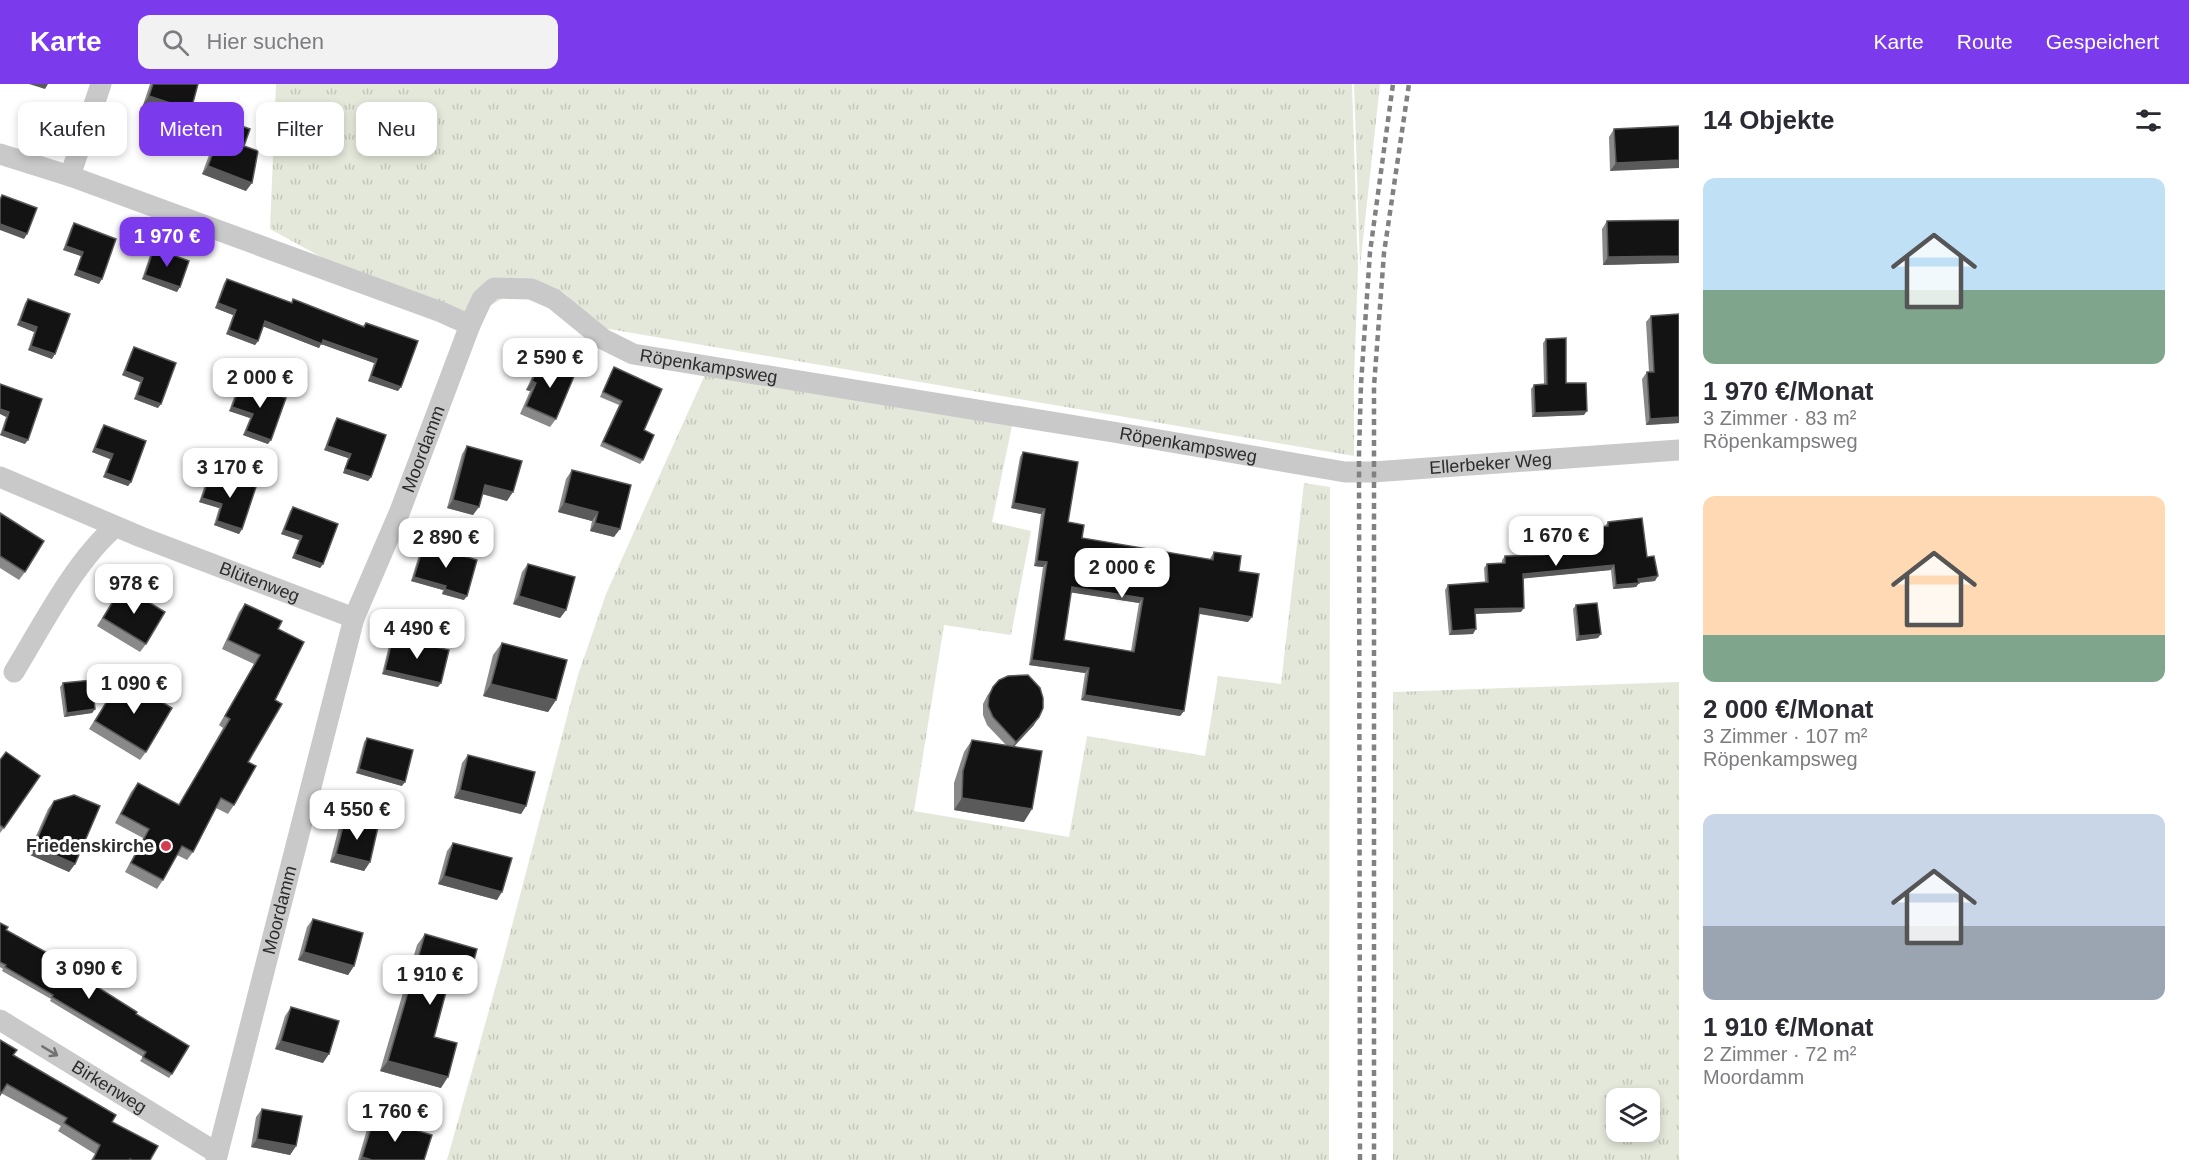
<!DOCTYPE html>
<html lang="de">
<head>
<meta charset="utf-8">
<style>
  body { margin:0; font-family:Arial,sans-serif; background:#f2f2f3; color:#2b2b33; height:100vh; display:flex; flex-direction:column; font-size:22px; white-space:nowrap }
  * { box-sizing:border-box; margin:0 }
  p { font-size:20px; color:#7c7c81 }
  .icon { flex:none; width:33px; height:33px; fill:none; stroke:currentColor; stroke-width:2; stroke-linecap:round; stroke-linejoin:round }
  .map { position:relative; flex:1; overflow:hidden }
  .panel { display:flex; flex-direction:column; background:#fff; width:510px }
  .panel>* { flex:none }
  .banner { position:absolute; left:18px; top:18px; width:570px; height:54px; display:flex; gap:12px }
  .fabs { position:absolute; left:1606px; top:1004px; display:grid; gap:12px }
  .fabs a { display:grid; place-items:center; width:54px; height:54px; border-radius:12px; background:#fff; box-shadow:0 3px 9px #0003; font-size:30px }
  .price { position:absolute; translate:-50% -51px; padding:0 14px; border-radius:12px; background:#fff; color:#222; font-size:20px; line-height:39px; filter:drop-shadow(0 2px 3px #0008) }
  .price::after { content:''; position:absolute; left:50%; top:36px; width:18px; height:14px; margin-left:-9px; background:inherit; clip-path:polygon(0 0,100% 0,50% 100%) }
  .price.on { background:#7c3aed; color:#fff }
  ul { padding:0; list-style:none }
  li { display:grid; align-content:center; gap:12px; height:318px; padding:0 24px }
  li span { display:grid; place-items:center; height:186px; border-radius:12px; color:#555 }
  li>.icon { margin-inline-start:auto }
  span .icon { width:108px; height:108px; fill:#fffc; stroke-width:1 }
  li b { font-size:26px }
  h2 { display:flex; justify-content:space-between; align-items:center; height:72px; padding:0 24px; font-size:26px }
  .chip { padding:0 21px; border-radius:12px; background:#fff; box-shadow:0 3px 9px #0003; font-size:21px; line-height:54px }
  .chip.on { background:#7c3aed; color:#fff }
  header { display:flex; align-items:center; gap:36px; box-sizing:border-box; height:84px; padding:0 30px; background:#7c3aed; color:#fff }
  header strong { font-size:28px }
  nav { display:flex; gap:33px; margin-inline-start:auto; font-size:21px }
  .search { width:420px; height:54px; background:#f2f2f3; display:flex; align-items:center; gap:15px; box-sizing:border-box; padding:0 21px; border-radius:12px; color:#7c7c81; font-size:22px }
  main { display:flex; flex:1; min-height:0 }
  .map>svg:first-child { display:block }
  .grass { fill:url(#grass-tufts); fill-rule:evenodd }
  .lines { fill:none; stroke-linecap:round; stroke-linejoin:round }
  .minor { stroke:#c9c9c9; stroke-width:21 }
  .rail { stroke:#818181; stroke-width:4.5; stroke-dasharray:6 4.5; stroke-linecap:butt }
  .wall { fill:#898989; fill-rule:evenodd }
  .shaded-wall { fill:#5a5a5a }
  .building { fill:#131313; stroke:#5a5a5a; stroke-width:1.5; fill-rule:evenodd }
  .oneway { stroke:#737373 }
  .poi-dot { fill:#d33d4f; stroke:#fff; stroke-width:2 }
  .labels { text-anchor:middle; stroke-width:6; stroke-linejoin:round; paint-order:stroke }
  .street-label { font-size:18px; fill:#2c2c2c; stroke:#fff }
  .poi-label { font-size:18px; font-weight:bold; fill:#2c2c2c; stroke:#fff; text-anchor:end }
</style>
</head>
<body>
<header>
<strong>Karte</strong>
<div class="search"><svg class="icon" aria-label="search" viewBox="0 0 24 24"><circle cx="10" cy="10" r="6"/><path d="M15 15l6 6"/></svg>Hier suchen</div>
<nav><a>Karte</a><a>Route</a><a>Gespeichert</a></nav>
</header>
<main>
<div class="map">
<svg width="1679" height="1076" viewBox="0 0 1679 1076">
  <defs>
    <pattern id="grass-tufts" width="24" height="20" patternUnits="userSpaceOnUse" patternTransform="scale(1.5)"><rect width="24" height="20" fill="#e3e8da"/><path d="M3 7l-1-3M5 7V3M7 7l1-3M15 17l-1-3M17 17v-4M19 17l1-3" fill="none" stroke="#c3c7bb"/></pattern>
  </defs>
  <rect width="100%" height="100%" fill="#fff"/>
  <g class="grass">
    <path d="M276,0H1352L1358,185L1354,295V372L603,244C574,228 570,196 528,200L451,244L270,145Z"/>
    <path d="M1354,0H1380L1360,183Z"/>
    <path d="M708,284L1012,342L992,438L1031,447L1011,551L944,541L914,727L1069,753L1087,652L1205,672L1218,592L1281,600L1304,399L1330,403L1329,1076H447L500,887L578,591L606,510Z"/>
    <path d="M1679,598V1076H1393V608ZM1617,1014H1650V1047H1617Z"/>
  </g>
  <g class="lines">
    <g class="minor">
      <path d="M0,70L70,92L441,228L470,241"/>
      <path d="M70,92L101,0"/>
      <path id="s1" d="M0,393L141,453L354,534"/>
      <path d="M14,588C42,542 75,477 115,443"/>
      <path id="s2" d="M0,936L217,1069"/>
      <path id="s3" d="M216,1076L354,534L400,427L470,241L482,215L494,204L531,205L554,215L603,255L633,270L1113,348L1345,388H1373L1679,366"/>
    </g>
    <g class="rail">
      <path d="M1360,1076L1359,370L1361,300L1370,168L1393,0"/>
      <path d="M1374,1076V302L1384,169L1409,0"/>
    </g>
  </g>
  <g class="wall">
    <path d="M150,0H198L191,26L185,34L143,21Z"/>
    <path d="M225,36L244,62L246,107L202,90L219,44Z"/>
    <path d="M1679,42L1610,87L1609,53L1614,45Z"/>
    <path d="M1679,136V179L1603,181L1602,145L1607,137Z"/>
    <path d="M74,139L99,200L74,191L81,172L63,166L71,144Z"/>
    <path d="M154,164L177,208L142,195L151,168Z"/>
    <path d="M227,195L291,219L293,215L363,242L366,239L398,307L368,297L374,279L321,260L319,264L263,242L258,257L255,261L226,250L233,231L215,224L224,199Z"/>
    <path d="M28,215L52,275L28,266L34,248L17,241L25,219Z"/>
    <path d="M1679,230V339L1646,341L1642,295L1647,288H1649L1646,238L1651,232Z"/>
    <path d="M1546,255L1566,299L1584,331L1532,333L1531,305L1534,301L1544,300L1543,259Z"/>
    <path d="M134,263L158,324L134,315L140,298L122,291L131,268Z"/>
    <path d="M541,275L556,335L550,343L520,330L530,307L526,306L536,284Z"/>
    <path d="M614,283L644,346L643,376L640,380L600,362L619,321L600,313L611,288Z"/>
    <path d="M241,298L268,360L243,351L250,334L229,327L238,302Z"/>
    <path d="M0,300L25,360L0,351L6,333Z"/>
    <path d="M337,334L371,393L368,397L343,389L348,374L324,366L334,339Z"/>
    <path d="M104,341L131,398L128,402L103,393L110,375L92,368L101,345Z"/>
    <path d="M467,362L507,417L482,410L473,431L447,424L462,370Z"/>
    <path d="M1023,368L1068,438L1082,454L1210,475L1211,473L1214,468L1239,487L1248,538L1199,530L1184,627L1180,632L1081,616L1085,589L1029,581L1043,483L1034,482L1041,430L1011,424L1020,373ZM1071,508L1139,519L1131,567L1064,556Z"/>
    <path d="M572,386L614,453L590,447L592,437L558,428L566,395Z"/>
    <path d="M211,388L242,445L239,450L214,441L219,424L199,418L208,392Z"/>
    <path d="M293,423L323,480L320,484L292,474L299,456L281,450L290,427Z"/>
    <path d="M0,429L25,488L19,496L0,484Z"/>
    <path d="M1608,438L1647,473L1655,497L1639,499L1636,503L1613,505L1611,486L1523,494L1521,528L1475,530L1473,550L1449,551L1445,506L1448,501L1485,499L1484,484L1487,480H1502V476L1505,472L1541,471L1539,453L1542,449L1605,442Z"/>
    <path d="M424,460L464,516L442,510L443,506L411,497L421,464Z"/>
    <path d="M528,480L566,526L560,534L513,520L522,488Z"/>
    <path d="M122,502L146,560L140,568L97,542Z"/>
    <path d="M245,520L278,545L275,616L248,678L234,721L228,730L216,724L193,768L187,776L177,771L163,796L157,805L125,788L143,754L115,739L131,708L138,699L179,721L223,644L219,641L254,580L222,565L239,528Z"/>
    <path d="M1576,521L1598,554L1576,557L1573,525Z"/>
    <path d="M393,553L438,603L382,590L390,557Z"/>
    <path d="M502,559L556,616L548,628L483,612L493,571Z"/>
    <path d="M121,594L146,668L140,676L89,645Z"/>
    <path d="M63,599L95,625L92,629L64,633L60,603Z"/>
    <path d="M993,603L1039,633L1033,642L1014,663L1024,738L954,726V699L964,668L972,656L1006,661L987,641L983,631V620L987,612Z"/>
    <path d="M367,654L402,702L356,689L364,658Z"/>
    <path d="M468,671L526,722L521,730L454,714L462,679Z"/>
    <path d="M0,676L4,744L0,749Z"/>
    <path d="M54,717L75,780L69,788L28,770L48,725Z"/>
    <path d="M345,735L370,778L364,787L330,778L339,743Z"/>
    <path d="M453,759L497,816L438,800L447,767Z"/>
    <path d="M313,835L354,882L348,891L298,876L307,843Z"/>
    <path d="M0,839L6,846L94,901L136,930L172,990L169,994L140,977L143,973L50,917L51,915L2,887L3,885L0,883Z"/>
    <path d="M425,850L468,898L460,909L447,905L434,953L441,1004L380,987L417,861Z"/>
    <path d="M291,923L323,979L275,965L285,932Z"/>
    <path d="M13,971L112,1038L150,1076H91L95,1070L58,1047L61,1042L1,1009Z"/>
    <path d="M262,1025L296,1062L290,1071L251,1063L256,1033Z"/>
    <path d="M374,1034L424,1076H358L368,1042Z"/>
  </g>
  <g class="shaded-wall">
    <path d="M29,0H48L45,5Z"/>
    <path d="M149,12L191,26L185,34L143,21Z"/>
    <path d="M1679,76V84L1610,87L1616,79Z"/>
    <path d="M208,82L252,99L246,107L202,90Z"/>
    <path d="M0,140L27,150L24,155L0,146Z"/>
    <path d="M66,162L83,168L81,172L63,166Z"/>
    <path d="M1679,172V179L1603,181L1608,173Z"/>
    <path d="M77,186L102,195L99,200L74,191Z"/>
    <path d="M145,191L180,203L177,208L142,195Z"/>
    <path d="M218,219L236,226L233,231L215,224Z"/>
    <path d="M20,237L37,243L34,248L17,241Z"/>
    <path d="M265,237L323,256L377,275L374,279L321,260L319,264L262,242Z"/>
    <path d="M229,246L258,257L255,261L226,250Z"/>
    <path d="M31,262L55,270L52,275L28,266Z"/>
    <path d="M125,287L143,294L140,298L122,291Z"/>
    <path d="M371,292L401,303L398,307L368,297Z"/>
    <path d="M532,297L536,299L530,307L526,306Z"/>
    <path d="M137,311L161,320L158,324L134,315Z"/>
    <path d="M232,323L253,330L250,334L229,327Z"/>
    <path d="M0,325L9,328L6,333L0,330Z"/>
    <path d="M1587,327L1584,331L1532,333L1535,329Z"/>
    <path d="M1679,333V339L1646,341L1650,335Z"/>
    <path d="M3,347L28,356L25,360L0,351Z"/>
    <path d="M246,347L271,356L268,360L243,351Z"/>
    <path d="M327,362L351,370L348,374L324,366Z"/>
    <path d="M95,364L113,370L110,375L92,368Z"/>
    <path d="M345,385L371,393L368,397L343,389Z"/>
    <path d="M106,389L131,398L128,402L103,393Z"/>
    <path d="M485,401L513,408L507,417L479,409Z"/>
    <path d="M202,414L222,420L219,424L199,418Z"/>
    <path d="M453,416L479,423L473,431L447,424Z"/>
    <path d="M564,419L598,428L592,437L558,428Z"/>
    <path d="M1014,419L1045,425L1041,430L1011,424Z"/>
    <path d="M217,437L242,445L239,450L214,441Z"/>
    <path d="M595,439L620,445L614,453L590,447Z"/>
    <path d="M284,446L302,452L299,456L281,450Z"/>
    <path d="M295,470L323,480L320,484L292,474Z"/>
    <path d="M1037,477L1047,478L1043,483L1034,482Z"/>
    <path d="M1614,481L1611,486L1520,495L1523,490Z"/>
    <path d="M1658,492L1655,497L1635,499L1638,495Z"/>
    <path d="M414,493L446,502L443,506L411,497Z"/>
    <path d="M1639,499L1636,503L1613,505L1616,501Z"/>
    <path d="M1072,503L1143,514L1139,519L1068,508Z"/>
    <path d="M445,505L467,512L464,516L442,510Z"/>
    <path d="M519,512L566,526L560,534L513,520Z"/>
    <path d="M1200,524L1252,533L1248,538L1196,529Z"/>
    <path d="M1524,524L1521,528L1472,530L1475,525Z"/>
    <path d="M1476,545L1473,550L1449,551L1452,547Z"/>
    <path d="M1601,550L1598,554L1576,557L1579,552Z"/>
    <path d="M1032,576L1089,584L1085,589L1029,581Z"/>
    <path d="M385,586L441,599L438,603L382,590Z"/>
    <path d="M491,600L556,616L548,628L483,612Z"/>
    <path d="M1085,611L1184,627L1180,632L1081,616Z"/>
    <path d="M95,625L92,629L64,633L67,629Z"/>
    <path d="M1039,633L1033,642L1010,666L1016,658Z"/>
    <path d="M359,685L405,698L402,702L356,689Z"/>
    <path d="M460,706L526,722L521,730L454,714Z"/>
    <path d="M962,714L1032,725L1024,738L954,726Z"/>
    <path d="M34,762L75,780L69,788L28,770Z"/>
    <path d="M336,770L370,778L364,787L330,778Z"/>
    <path d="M444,792L502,808L497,816L438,800Z"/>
    <path d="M304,868L354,882L348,891L298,876Z"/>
    <path d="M450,893L468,898L460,909L443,903Z"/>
    <path d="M281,957L329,970L323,979L275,965Z"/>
    <path d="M388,977L448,993L441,1004L380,987Z"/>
    <path d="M257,1055L296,1062L290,1071L251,1063Z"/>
    <path d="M362,1073L372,1076H360Z"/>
  </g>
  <g class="building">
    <path d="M153,0H198L191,26L149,12Z"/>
    <path d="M225,36L250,45L244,62L258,67L252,99L208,82Z"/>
    <path d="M1679,42V76L1616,79L1614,45Z"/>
    <path d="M2,111L37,124L27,150L0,140V116Z"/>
    <path d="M1679,136V172L1608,173L1607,137Z"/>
    <path d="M74,139L116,155L102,195L77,186L83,168L66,162Z"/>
    <path d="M154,164L189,177L180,203L145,191Z"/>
    <path d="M227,195L292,219L293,215L364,243L366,239L418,257L401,303L371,292L377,275L323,256L322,260L265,237L258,257L229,246L236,226L218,219Z"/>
    <path d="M28,215L70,230L55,270L31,262L37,243L20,237Z"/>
    <path d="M1679,230V333L1650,335L1647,288H1654L1651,232Z"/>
    <path d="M1566,254V299H1586L1587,327L1535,329L1534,301L1547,300L1546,255Z"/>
    <path d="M134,263L176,279L161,320L137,311L143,294L125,287Z"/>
    <path d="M541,275L575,290L556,335L526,322L536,299L532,297Z"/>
    <path d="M614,283L662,305L644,346L654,351L643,376L603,358L622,317L603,308Z"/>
    <path d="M241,298L286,314L271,356L246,347L253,330L232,323Z"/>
    <path d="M0,300L42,315L28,356L3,347L9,328L0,325Z"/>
    <path d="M337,334L386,351L371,393L345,385L351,370L327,362Z"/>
    <path d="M104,341L146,357L131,398L106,389L113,370L95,364Z"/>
    <path d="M467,362L522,377L513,408L485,401L479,423L453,416Z"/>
    <path d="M1023,368L1078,378L1068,438L1084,441L1082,454L1213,476L1214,468L1241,472L1239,487L1259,490L1252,533L1200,524L1184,627L1085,611L1089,584L1032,576L1047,478L1037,477L1045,425L1014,419ZM1072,503L1143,514L1134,568L1064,556Z"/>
    <path d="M572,386L631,401L620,445L595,439L598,428L564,419Z"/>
    <path d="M211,388L256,403L242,445L217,437L222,420L202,414Z"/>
    <path d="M293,423L338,440L323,480L295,470L302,452L284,446Z"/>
    <path d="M0,429L44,457L25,488L0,472Z"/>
    <path d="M1642,434L1647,473L1654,472L1658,492L1638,495L1639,499L1616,501L1614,481L1523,490L1524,524L1475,525L1476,545L1452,547L1448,501L1488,498L1487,480L1505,479V472L1544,471L1542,449L1608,442V438Z"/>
    <path d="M424,460L477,476L467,512L445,505L446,502L414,493Z"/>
    <path d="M528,480L575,493L566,526L519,512Z"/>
    <path d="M122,502L165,528L146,560L103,534Z"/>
    <path d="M1597,519L1601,550L1579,552L1576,521Z"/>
    <path d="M245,520L282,537L278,545L304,558L275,616L282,620L248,678L256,682L234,721L221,714L193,768L182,762L163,796L131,779L149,745L121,730L138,699L179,721L230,635L225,632L260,571L228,556Z"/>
    <path d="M393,553L449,566L441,599L385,586Z"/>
    <path d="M502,559L567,576L556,616L491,600Z"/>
    <path d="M1028,591L1040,604L1043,614V624L1039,633L1016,658L993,633L988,622L989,612L993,603L999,596L1008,592Z"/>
    <path d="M121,594L172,624L146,668L95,637Z"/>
    <path d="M92,596L95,625L67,629L63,599Z"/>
    <path d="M367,654L413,666L405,698L359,685Z"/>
    <path d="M972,656L1042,667L1032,725L962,714L963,687Z"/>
    <path d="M6,668L40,692L4,744L0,741V676Z"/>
    <path d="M468,671L535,688L526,722L460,706Z"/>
    <path d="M74,711L100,722L75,780L34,762L54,717Z"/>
    <path d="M345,735L378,743L370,778L336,770Z"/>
    <path d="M453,759L512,774L502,808L444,792Z"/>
    <path d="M313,835L363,849L354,882L304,868Z"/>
    <path d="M0,839L8,843L6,846L53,872L52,875L95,898L94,901L137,928L136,930L189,962L172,990L143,973L146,968L52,913L53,911L5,883L6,881L0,878Z"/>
    <path d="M425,850L477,865L468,898L450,893L434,953L457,959L448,993L388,977Z"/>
    <path d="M291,923L339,937L329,970L281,957Z"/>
    <path d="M0,956L17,966L13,971L116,1031L112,1038L158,1062L150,1076H132L130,1075L129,1076H93L100,1061L64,1039L67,1034L7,1000L0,1011Z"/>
    <path d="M262,1025L302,1032L296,1062L257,1055Z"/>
    <path d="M374,1034L432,1051L424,1076H372L362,1073Z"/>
  </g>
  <defs><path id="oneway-shaft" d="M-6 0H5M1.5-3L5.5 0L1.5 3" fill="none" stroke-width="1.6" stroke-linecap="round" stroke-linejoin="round" transform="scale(1.5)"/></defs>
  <use class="oneway" href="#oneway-shaft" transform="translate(50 967) rotate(31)"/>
  <circle class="poi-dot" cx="166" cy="762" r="6"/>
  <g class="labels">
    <g class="street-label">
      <text dy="6" stroke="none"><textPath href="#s3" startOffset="1155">Röpenkampsweg</textPath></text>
      <text dy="6" stroke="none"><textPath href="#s3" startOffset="1641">Röpenkampsweg</textPath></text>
      <text dy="6" stroke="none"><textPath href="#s3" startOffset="742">Moordamm</textPath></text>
      <text dy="6" stroke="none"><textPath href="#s3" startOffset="1946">Ellerbeker Weg</textPath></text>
      <text dy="6" stroke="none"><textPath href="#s1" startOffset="280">Blütenweg</textPath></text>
      <text dy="6" stroke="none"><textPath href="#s3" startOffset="258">Moordamm</textPath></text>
      <text dy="6" stroke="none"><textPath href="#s2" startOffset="128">Birkenweg</textPath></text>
    </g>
    <g class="poi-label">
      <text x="154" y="768">Friedenskirche</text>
    </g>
  </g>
</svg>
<div class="fabs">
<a><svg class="icon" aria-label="layers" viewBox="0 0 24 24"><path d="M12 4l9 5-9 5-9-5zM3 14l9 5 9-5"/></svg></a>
</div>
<b class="price on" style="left:167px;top:184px">1 970 €</b>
<b class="price" style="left:550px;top:305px">2 590 €</b>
<b class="price" style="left:260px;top:325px">2 000 €</b>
<b class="price" style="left:230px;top:415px">3 170 €</b>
<b class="price" style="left:1556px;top:483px">1 670 €</b>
<b class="price" style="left:446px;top:485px">2 890 €</b>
<b class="price" style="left:1122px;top:515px">2 000 €</b>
<b class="price" style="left:134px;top:531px">978 €</b>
<b class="price" style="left:417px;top:576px">4 490 €</b>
<b class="price" style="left:134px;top:631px">1 090 €</b>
<b class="price" style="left:357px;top:757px">4 550 €</b>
<b class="price" style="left:89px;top:916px">3 090 €</b>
<b class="price" style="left:430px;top:922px">1 910 €</b>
<b class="price" style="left:395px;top:1059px">1 760 €</b>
<div class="banner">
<a class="chip">Kaufen</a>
<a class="chip on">Mieten</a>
<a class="chip">Filter</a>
<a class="chip">Neu</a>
</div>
</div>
<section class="panel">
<h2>14 Objekte<svg class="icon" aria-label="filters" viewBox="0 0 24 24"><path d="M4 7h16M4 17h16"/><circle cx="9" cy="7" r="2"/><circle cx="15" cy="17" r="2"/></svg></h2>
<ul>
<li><span style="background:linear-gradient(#bfe0f5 60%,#7fa58c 0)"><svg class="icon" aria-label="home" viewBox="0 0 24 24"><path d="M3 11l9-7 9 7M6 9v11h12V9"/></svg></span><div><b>1 970 €/Monat</b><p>3 Zimmer · 83 m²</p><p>Röpenkampsweg</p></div></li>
<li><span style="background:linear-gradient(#ffd9b3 75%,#7fa58c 0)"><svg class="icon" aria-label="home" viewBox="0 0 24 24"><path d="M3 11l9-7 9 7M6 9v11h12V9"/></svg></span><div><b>2 000 €/Monat</b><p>3 Zimmer · 107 m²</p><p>Röpenkampsweg</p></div></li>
<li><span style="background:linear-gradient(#c9d6e8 60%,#9aa5b1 0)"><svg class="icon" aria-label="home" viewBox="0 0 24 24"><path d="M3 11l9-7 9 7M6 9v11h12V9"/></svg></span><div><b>1 910 €/Monat</b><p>2 Zimmer · 72 m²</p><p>Moordamm</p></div></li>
</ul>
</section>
</main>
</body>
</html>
